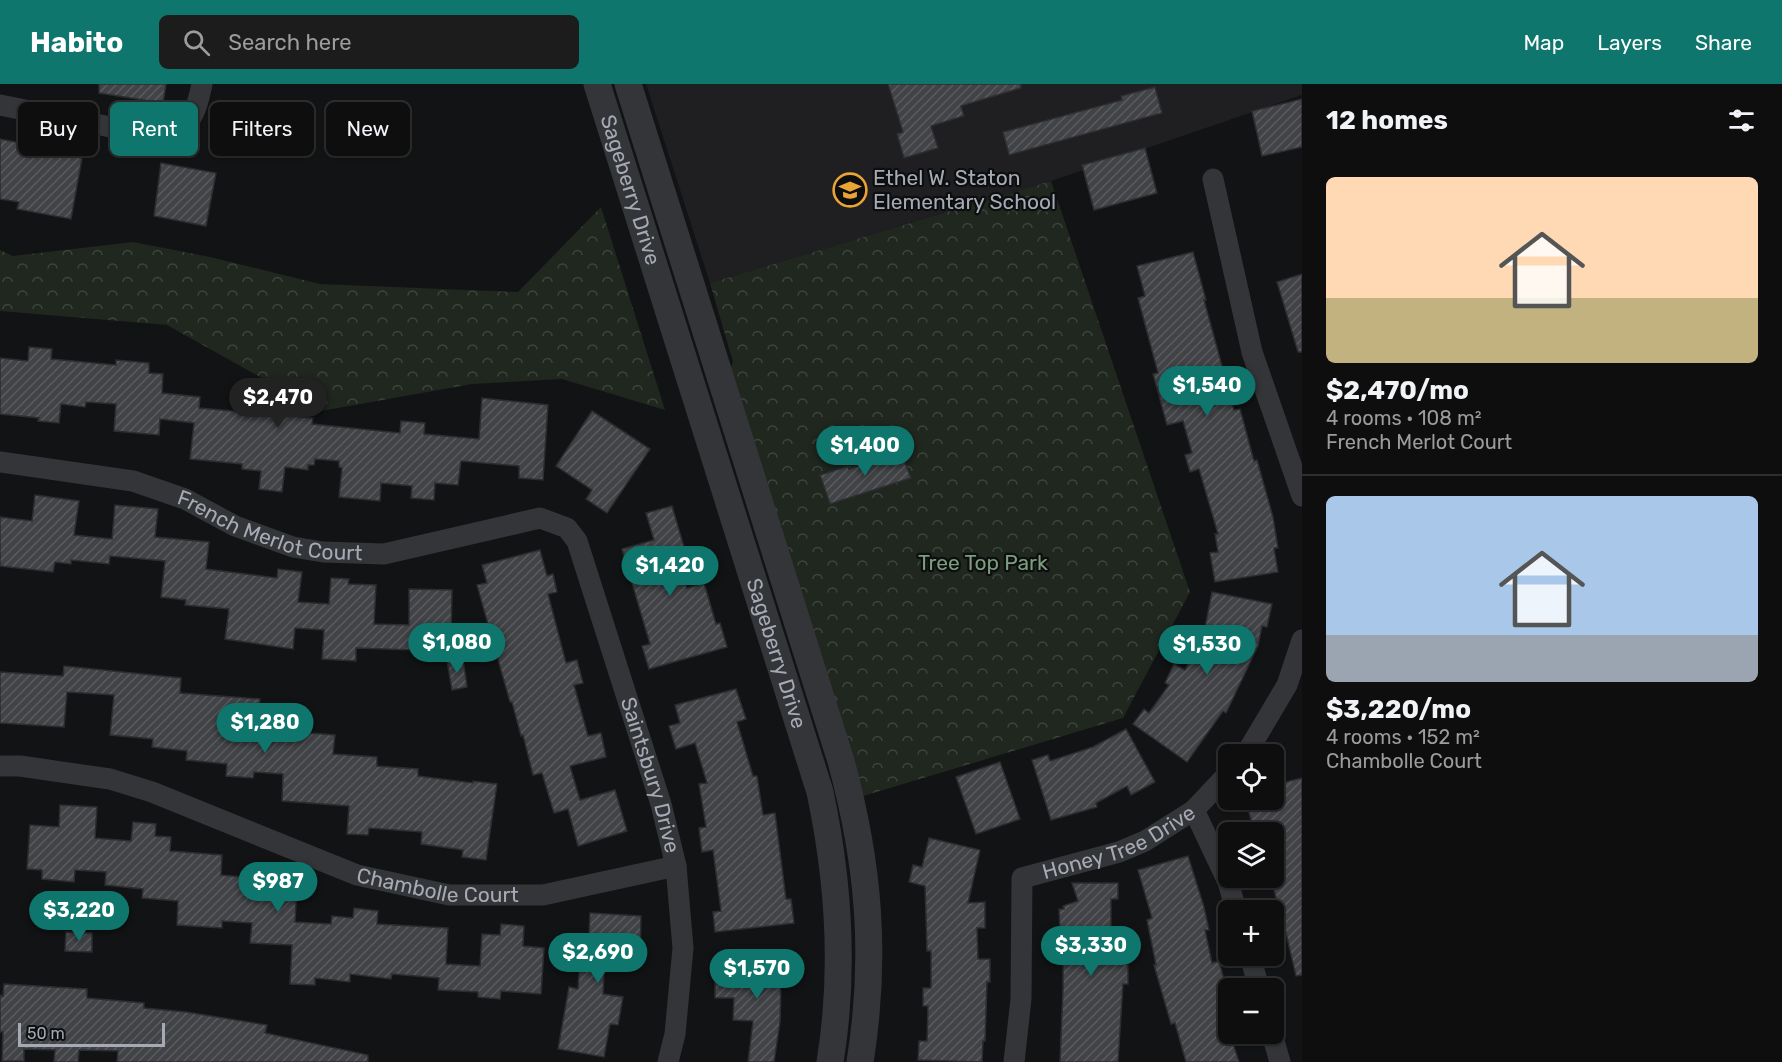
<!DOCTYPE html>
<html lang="en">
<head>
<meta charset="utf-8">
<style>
  body { margin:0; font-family:Rubik,sans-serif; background:#1c1c1d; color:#f1f3f6; height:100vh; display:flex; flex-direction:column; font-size:22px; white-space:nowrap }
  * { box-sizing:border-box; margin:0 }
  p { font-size:20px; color:#9b9c9e }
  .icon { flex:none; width:33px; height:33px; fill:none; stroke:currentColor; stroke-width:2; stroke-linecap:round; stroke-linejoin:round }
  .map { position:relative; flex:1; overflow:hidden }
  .panel { display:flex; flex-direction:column; background:#0e0e0f; width:480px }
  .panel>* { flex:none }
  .banner { position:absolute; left:18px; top:18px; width:570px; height:54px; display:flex; gap:12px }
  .controls { position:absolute; left:1218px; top:660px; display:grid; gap:12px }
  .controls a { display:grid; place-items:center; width:66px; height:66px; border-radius:9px; background:#0e0e0f; box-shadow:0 2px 4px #0004,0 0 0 2px #2e2e2f; font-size:30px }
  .scale { position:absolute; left:18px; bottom:15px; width:147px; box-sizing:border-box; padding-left:6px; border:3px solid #a5aab4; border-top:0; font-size:16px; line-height:21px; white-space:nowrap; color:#a5aab4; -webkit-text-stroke:4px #0d0e0f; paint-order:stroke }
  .price { position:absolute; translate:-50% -51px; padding:0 14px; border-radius:21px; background:#0f766e; color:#fff; font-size:20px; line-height:39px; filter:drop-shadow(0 2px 3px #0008) }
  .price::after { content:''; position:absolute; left:50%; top:36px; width:18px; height:14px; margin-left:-9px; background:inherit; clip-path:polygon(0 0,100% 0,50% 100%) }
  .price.on { background:#222; color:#fff }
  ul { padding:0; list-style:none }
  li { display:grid; align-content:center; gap:12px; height:318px; padding:0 24px }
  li+li { border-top:2px solid #2e2e2f }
  li span { display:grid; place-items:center; height:186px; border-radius:9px; color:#555 }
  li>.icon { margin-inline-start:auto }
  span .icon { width:108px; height:108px; fill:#fffc; stroke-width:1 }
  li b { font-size:26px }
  h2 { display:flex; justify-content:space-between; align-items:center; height:72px; padding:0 24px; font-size:26px }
  .chip { padding:0 21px; border-radius:9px; background:#0e0e0f; box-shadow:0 2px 4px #0004,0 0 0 2px #2e2e2f; font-size:21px; line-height:54px }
  .chip.on { background:#0f766e; color:#fff }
  header { display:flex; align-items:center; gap:36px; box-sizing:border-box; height:84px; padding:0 30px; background:#0f766e; color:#fff }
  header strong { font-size:28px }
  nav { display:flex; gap:33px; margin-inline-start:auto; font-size:21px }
  .search { width:420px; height:54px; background:#1c1c1d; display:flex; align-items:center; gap:15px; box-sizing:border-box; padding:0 21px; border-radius:9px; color:#9b9c9e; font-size:22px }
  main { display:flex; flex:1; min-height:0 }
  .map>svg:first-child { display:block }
  .built { fill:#1f1f21 }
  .park { fill:url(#park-crowns) }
  .building { fill:url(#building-hatch); stroke:#2d2d30; stroke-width:1.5 }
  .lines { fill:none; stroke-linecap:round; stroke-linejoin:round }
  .minor { stroke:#343539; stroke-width:21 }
  .tertiary { stroke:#343539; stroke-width:27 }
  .labels { text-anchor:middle; stroke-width:4.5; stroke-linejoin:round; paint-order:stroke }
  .poi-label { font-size:21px; fill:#a5aab4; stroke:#0d0e0f; text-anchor:start }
  .street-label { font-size:21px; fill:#a5aab4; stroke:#0d0e0f }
  .park-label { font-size:21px; fill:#7c9e7d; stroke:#0d0e0f }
</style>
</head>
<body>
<header>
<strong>Habito</strong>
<div class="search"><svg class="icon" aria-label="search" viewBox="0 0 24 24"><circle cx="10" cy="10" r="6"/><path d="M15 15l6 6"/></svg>Search here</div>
<nav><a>Map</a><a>Layers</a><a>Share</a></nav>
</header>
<main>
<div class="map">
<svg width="1302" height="978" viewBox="0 0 1302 978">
  <defs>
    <pattern id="park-crowns" width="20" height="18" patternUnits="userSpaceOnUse" patternTransform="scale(1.5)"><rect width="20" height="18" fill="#1f271f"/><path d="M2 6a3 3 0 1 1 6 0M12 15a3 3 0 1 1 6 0" fill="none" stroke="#3d443d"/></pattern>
    <pattern id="building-hatch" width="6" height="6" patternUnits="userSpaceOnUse" patternTransform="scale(1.5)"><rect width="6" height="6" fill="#414347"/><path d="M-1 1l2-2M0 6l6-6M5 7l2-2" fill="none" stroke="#595b5f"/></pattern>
  </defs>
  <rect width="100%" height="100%" fill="#121314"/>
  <path class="built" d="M646,0H1302V11L1051,97L710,199Z"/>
  <g class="park">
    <path d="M1051,97L1190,508L1123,634L860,713L728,291L733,278L710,199Z"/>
    <path d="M601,123L665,326L562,295L472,300L321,327L167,241L0,227V166L13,172L133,158L210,173L320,200L518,208Z"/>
  </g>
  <g class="building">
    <path d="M99,0H166L163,19L99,9Z"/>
    <path d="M888,0H1021V4L961,22L964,32L931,42L938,64L904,74L897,50L903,48Z"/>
    <path d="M1155,3L1162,29L1009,71L1003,48L1122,16L1121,12Z"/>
    <path d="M1302,15V63L1262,72L1252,27Z"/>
    <path d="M0,55L60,67V70L82,74L71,135L17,125L19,118L0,115Z"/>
    <path d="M1145,64L1157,109L1094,126L1082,81Z"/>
    <path d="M161,79L216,89L206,142L154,132Z"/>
    <path d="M1193,168L1206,216H1204L1234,326L1240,325L1254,377L1257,376L1273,433L1278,464H1274L1278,488L1215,498L1210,469L1218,468L1215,450H1218L1199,385L1190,388L1185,371L1192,369L1183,337L1167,341L1153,290L1158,289L1138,214L1145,212L1137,182Z"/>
    <path d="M1302,190V268H1298L1277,198Z"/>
    <path d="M29,263L52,265L51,275L116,281V276L149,279V289L163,290L162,309L200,313L199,324L313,334L312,340L400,349L401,337L425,339L424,350L479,355L482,314L548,321L543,396L519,394V382L461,377L458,401L435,399L434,416L411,414L412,402L381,399L380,417L339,413L342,384L339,383V377L315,375L314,381H308V386L285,383L282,408L259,405L261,387L242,385V380L190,375L194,339L160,335L159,351L114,347L116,320L86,318L85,323L61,320L59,339L38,337L39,334L0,330V274L28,277Z"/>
    <path d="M592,327L650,365L607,429L586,415L592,406L556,382Z"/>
    <path d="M900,366L911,394L830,420L820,391L848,382L849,385Z"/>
    <path d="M35,411L79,417L74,451L112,455L115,421L158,425L155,453L209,458L206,485L277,494L278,485L302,488L298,518L329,520L331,494L349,495L348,500L376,501L374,540L409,541V505L452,506L451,557L415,556L414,566L356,564V577L322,575L324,546L295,544L293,565L225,555L229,525L185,521L186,516L161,513L165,477L110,472L109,480L71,476V480L55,478L53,488L0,482V433L32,437Z"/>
    <path d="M672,422L684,463L676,465L687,504L704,499L716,540L720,539L727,563L649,585L642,562L650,560L622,465L654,456L646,429Z"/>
    <path d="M540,466L547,492L553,490L557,508L548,510L566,579L577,576L583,599L574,601L588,652L601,649L606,673L570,682L580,716L615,706L627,747L578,762L568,725L554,729L542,689L533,691L523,651L521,652L512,618H510L477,501L487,499L482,481Z"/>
    <path d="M1212,508L1272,520L1267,543L1262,542L1258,562L1226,629L1223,627L1187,678L1133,640L1144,625L1149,629L1169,601L1165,599L1174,580L1185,586L1197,562L1201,564Z"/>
    <path d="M463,574L467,603L452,606L447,577Z"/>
    <path d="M64,582L181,594L180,609L260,615L257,645L335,651L333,670L377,673V682L418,685V692L473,699V697L497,700L486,776L462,773L463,766L421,760L422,748L369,744L368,751L347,750L349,722L282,717L283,690L254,688L253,694L226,692L227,680L186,676L187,667L152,663L153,655L110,651L114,611L67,608L64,643L0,639V588L63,592Z"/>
    <path d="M736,605L746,635L737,638L753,692H757L763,731L775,729L786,815H791L794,839L715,848L713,828L721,827L713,766L702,768L699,744L706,743L699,700L707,699L695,659L676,665L669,642L680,639L675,621Z"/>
    <path d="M1126,645L1155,698L1131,711L1127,702L1096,719L1097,723L1051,736L1032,676L1048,671L1050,677L1093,663Z"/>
    <path d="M1000,678L1020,735L976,750L956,693Z"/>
    <path d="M1302,694V891L1296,892L1285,845L1280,846L1275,822L1278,821L1271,794H1274V748H1254L1249,728L1256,727L1254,716H1274V701Z"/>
    <path d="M60,721L97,723L95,754L131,757L133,738L156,740L155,752L171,753L170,767L222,771L221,791L242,793L241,799L297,802L295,838L331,840L332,832L353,834L354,824L378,827L377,840L448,844L446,880L480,882L482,850L500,851L501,840L524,842L523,862L544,864L541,910L501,907L500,915L478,913V908L438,906L439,894L392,890L391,895L350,890V898L315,894V901L290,900L292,861L250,859L252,839L222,837V844L177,841L178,817L142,814L143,805L105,801L106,788L75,786L74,798L42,795V786L27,785L30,741L59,743Z"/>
    <path d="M929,754L980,766L968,819L985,818V844H977L978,875H990V898H987L985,957H983L982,978L918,976L919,957H927L928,922H923V904H931V867H927L925,802L909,798L913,781L922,783Z"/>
    <path d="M1188,772L1204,823L1209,846H1205L1212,879L1219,877L1228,911V950H1230L1239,978H1186L1175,939L1171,940L1154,881H1156L1147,836L1152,834L1138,786Z"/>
    <path d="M1072,799H1118V815H1111V854L1122,853V880H1128V900H1123L1118,978H1060L1063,905V846H1060L1059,825H1064L1063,822L1078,817Z"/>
    <path d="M590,829L641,832L640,875L605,873L603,910L623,913L618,941L610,940L604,973L558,965L569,903L578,905L580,871H588Z"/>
    <path d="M66,848L92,849V868L65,867Z"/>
    <path d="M728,874L791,875V899H781L780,938L774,978H748L753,937L733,936L734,914H715V891H727Z"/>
    <path d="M4,900L87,905V914L144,919V924L186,928L267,941L265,949L368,971V978H117L118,967L79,966L78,978H54L55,966L24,965V977H2L3,948H0V911L3,912Z"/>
  </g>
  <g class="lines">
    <g class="minor">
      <path d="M0,21L156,52C191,45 195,33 202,0"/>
      <path d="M1213,95L1252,268L1302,412"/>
      <path id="s1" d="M0,378L133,397L185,415L235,442L293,463L323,468L384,470L540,434L567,444L577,457L661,720L676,782L683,864L675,950L668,978"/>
      <path d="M1246,670L1287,601L1302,556"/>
      <path id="s2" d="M0,682H20L110,695L152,708L357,791L449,811H543L676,782"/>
      <path d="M1194,726L1228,798L1236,826"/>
      <path d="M1250,872L1259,904"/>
      <path d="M1272,950L1280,978"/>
      <path id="s3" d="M1014,978L1021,915L1022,794L1119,768L1145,757L1194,726L1228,690"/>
    </g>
    <g class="tertiary">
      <path id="s4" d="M597,0L820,708C839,798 845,887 830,978"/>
      <path d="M628,0L841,677C869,780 877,872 860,978"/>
    </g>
  </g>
  <defs>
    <g id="school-ring" transform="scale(1.725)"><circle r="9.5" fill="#0d0e0f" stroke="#e9a336" stroke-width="1.5"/><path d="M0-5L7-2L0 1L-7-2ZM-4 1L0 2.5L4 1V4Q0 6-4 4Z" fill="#e9a336"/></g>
  </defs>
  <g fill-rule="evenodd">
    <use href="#school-ring" x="850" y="106"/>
  </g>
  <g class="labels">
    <g class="poi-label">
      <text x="873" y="101">Ethel W. Staton<tspan x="873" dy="24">Elementary School</tspan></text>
    </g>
    <g class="street-label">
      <text dy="7" stroke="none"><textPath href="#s4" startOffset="111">Sageberry Drive</textPath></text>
      <text dy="7" stroke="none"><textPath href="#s1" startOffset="280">French Merlot Court</textPath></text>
      <text dy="7" stroke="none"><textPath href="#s4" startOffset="597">Sageberry Drive</textPath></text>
      <text dy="7" stroke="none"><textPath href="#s1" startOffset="850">Saintsbury Drive</textPath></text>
      <text dy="7" stroke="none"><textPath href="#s3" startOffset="288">Honey Tree Drive</textPath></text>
      <text dy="7" stroke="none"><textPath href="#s2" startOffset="458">Chambolle Court</textPath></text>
    </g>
    <g class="park-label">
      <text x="983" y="486">Tree Top Park</text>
    </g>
  </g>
</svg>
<div class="controls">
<a><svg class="icon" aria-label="locate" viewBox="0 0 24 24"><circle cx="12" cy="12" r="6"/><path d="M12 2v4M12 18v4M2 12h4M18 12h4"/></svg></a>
<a><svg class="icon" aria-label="layers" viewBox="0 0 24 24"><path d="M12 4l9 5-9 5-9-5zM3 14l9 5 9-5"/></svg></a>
<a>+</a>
<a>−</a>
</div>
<div class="scale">50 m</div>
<b class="price" style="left:1207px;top:333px">$1,540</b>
<b class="price on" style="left:278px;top:345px">$2,470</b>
<b class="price" style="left:865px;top:393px">$1,400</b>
<b class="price" style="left:670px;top:513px">$1,420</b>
<b class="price" style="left:457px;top:590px">$1,080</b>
<b class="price" style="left:1207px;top:592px">$1,530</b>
<b class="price" style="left:265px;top:670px">$1,280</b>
<b class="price" style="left:278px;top:829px">$987</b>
<b class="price" style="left:79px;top:858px">$3,220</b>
<b class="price" style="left:1091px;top:893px">$3,330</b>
<b class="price" style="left:598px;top:900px">$2,690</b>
<b class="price" style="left:757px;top:916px">$1,570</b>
<div class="banner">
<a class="chip">Buy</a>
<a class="chip on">Rent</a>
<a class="chip">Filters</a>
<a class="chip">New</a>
</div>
</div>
<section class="panel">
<h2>12 homes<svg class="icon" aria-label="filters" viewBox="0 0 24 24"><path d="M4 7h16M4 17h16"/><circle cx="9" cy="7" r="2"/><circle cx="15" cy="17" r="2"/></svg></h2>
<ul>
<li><span style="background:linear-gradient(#ffd9b3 65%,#c2b280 0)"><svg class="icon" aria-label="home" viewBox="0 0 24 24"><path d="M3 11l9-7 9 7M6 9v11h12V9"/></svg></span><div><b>$2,470/mo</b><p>4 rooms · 108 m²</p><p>French Merlot Court</p></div></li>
<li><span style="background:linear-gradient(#a9c7e8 75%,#9aa5b1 0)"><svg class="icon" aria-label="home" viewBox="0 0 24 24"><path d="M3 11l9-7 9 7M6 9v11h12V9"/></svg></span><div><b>$3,220/mo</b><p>4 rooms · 152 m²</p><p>Chambolle Court</p></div></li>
</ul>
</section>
</main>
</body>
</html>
